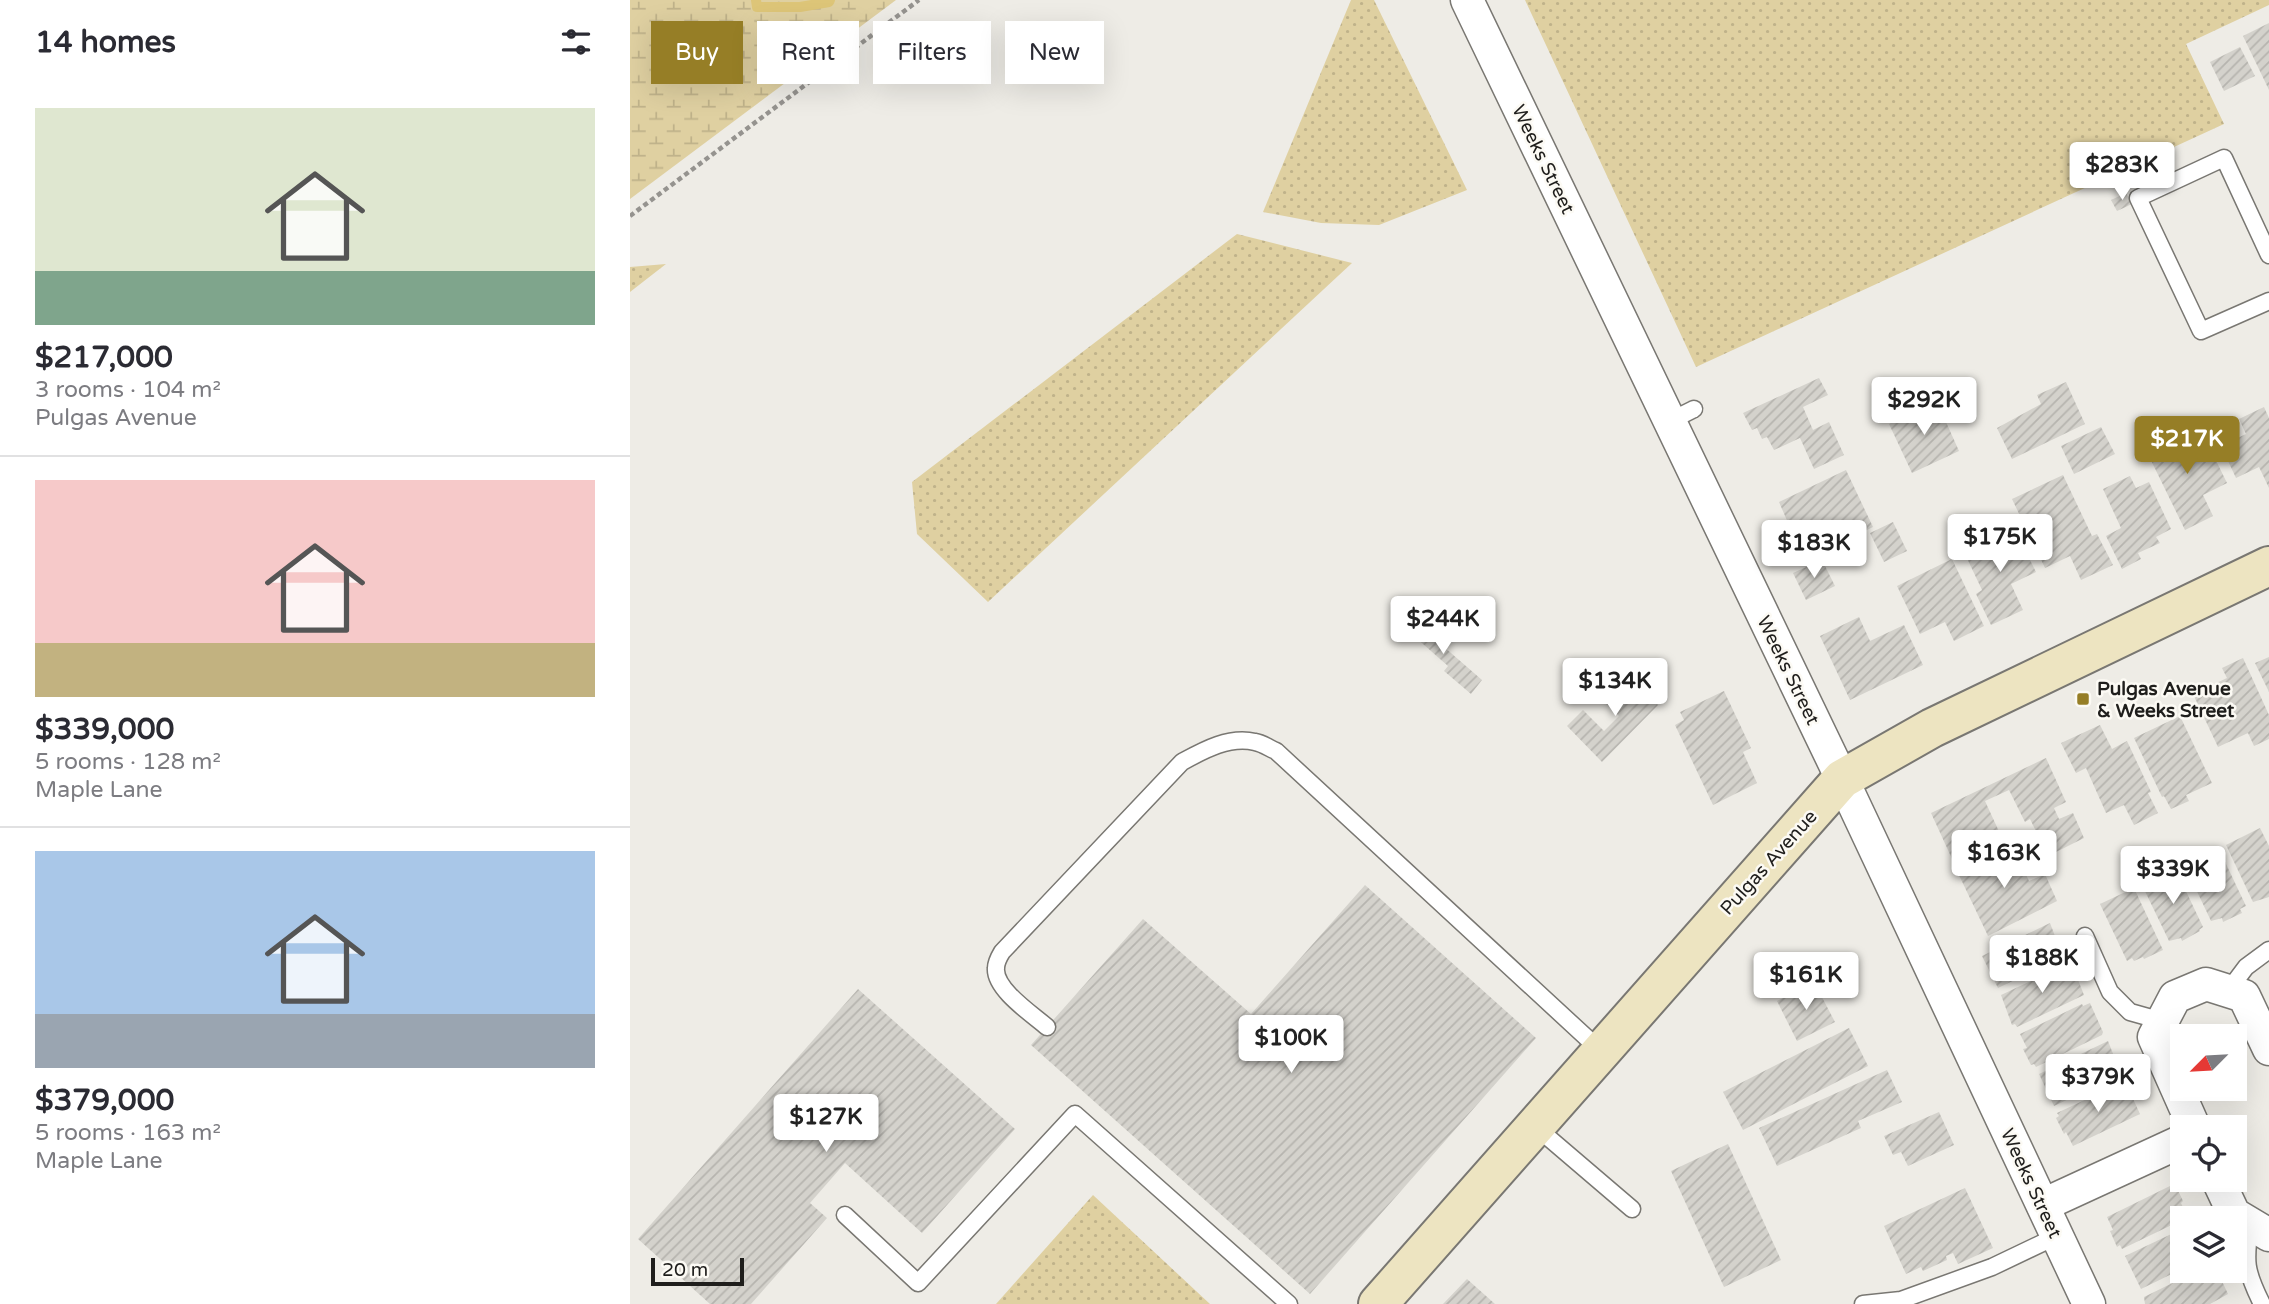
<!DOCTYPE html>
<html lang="en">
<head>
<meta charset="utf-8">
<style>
  body { margin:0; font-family:"Varela Round",sans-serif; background:#f7f7f7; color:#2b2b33; height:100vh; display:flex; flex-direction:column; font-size:26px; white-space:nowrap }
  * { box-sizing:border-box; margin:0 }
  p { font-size:23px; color:#7c7c81 }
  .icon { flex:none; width:38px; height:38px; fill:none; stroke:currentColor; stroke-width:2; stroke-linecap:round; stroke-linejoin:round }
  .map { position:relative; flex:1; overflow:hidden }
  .sheet { display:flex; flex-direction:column; background:#fff; width:630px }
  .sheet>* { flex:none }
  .hud { position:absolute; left:21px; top:21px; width:665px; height:63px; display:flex; gap:14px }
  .needle { width:46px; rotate:246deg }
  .controls { position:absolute; left:1540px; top:1024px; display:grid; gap:14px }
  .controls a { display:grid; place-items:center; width:77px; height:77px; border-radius:0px; background:#fff; box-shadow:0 7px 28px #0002; font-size:35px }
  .scale { position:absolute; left:21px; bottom:18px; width:93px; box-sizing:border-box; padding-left:7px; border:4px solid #1f1e1c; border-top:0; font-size:19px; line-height:24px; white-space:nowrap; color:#1f1e1c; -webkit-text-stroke:5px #fcfaf4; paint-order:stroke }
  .price { position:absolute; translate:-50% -60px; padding:0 16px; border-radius:7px; background:#fff; color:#222; font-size:23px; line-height:46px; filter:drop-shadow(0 2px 4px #0008) }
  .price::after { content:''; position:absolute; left:50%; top:42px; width:21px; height:16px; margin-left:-10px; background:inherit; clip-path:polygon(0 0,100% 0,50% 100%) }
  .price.current { background:#967e26; color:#fff }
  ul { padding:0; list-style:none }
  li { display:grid; align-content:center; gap:14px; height:371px; padding:0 35px }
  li+li { border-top:2px solid #e1e1e2 }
  li span { display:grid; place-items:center; height:217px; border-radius:0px; color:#555 }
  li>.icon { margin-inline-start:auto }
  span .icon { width:126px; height:126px; fill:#fffc; stroke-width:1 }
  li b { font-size:30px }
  h2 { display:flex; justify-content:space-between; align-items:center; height:84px; padding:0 35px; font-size:30px }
  .pill { padding:0 24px; border-radius:0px; background:#fff; box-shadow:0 7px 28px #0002; font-size:24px; line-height:63px }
  .pill.current { background:#967e26; color:#fff }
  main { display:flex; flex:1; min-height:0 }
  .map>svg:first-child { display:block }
  .grass { fill:url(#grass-dots) }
  .wetland { fill:url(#wetland-marsh) }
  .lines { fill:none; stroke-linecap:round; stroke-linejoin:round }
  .stream { stroke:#ddc578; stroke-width:10 }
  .building { fill:url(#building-hatch) }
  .lane-casing { stroke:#797772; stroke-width:19 }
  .street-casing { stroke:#797772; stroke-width:35 }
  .secondary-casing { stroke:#797772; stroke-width:42 }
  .path { stroke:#95938f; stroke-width:4.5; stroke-dasharray:5 3.5; stroke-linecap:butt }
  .lane { stroke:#fff; stroke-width:16 }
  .street { stroke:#fff; stroke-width:32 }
  .secondary { stroke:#ede4c1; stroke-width:38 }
  .poi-dot { fill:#967e26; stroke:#fcfaf4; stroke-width:2.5 }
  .labels { text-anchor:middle; stroke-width:5; stroke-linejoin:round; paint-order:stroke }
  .street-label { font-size:19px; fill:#1f1e1c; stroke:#fcfaf4 }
  .poi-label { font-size:19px; font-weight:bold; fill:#1f1e1c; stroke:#fcfaf4; text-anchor:start }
</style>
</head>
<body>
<main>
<section class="sheet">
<h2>14 homes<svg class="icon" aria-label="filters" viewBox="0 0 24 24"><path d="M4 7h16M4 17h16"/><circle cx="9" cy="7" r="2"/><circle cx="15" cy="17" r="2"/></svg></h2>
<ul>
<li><span style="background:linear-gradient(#dfe7d0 75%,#7fa58c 0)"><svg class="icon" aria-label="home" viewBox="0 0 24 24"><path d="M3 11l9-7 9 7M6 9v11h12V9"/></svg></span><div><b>$217,000</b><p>3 rooms · 104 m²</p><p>Pulgas Avenue</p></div></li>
<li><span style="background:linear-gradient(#f6c9c9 75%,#c2b280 0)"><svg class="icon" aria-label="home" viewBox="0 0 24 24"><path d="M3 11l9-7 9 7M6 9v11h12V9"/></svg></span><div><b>$339,000</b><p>5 rooms · 128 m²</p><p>Maple Lane</p></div></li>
<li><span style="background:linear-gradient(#a9c7e8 75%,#9aa5b1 0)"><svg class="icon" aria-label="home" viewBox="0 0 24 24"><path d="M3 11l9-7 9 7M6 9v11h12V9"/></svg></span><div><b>$379,000</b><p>5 rooms · 163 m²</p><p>Maple Lane</p></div></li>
</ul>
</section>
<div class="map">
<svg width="1639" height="1304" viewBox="0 0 1639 1304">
  <defs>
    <pattern id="grass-dots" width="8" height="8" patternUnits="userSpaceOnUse" patternTransform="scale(1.75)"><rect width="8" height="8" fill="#dfd0a1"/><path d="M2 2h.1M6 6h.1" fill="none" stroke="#bfb28a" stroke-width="1.8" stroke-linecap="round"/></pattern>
    <pattern id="wetland-marsh" width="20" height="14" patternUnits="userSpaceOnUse" patternTransform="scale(1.75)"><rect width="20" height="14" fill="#dfd0a1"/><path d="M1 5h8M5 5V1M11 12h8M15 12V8" fill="none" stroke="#bfb28a"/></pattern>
    <pattern id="building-hatch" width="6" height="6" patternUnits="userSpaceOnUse" patternTransform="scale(1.75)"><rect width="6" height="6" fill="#d4d2cc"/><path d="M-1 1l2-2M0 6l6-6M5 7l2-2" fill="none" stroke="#b6b4af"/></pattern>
  </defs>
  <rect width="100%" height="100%" fill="#eeece6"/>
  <g class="grass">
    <path d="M721,0H744L837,190L749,225L691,223L633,212Z"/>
    <path d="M895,0H1639V5L1556,44L1594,124L1066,367Z"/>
    <path d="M607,234L722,263L358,602L287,534L282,482Z"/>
    <path d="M36,264L0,292V267Z"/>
    <path d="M463,1195L580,1304H366Z"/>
  </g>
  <path class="wetland" d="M0,0H266L0,199Z"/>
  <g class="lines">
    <path class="stream" d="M126,0L127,7H170L199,2L200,0"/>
  </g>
  <g class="building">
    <path d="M1639,23V90L1613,36Z"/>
    <path d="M1610,47L1625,76L1594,91L1580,62Z"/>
    <path d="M1496,193L1502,204L1487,211L1481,200Z"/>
    <path d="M1189,378L1198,395L1173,407L1183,430L1199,422L1214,455L1184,469L1170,438L1144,450L1137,437L1132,439L1127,428L1122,430L1113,413Z"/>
    <path d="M1436,382L1455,424L1382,459L1367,428L1411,404L1407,395Z"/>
    <path d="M1307,402L1329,451L1282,473L1259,424L1270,418L1268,413L1281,407L1284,413Z"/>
    <path d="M1634,407L1639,418V488L1629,467L1606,478L1591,446L1616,434L1609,419Z"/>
    <path d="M1471,427L1485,454L1444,474L1431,446Z"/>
    <path d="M1572,432L1597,483L1573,495L1583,516L1555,530L1513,444L1538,433L1553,464L1562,459L1553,440Z"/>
    <path d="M1216,470L1243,527L1194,551L1191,542L1182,547L1173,527L1162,532L1149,502Z"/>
    <path d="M1433,475L1462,536L1467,534L1483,565L1451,580L1440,556L1415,568L1382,499Z"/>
    <path d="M1500,476L1506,488L1519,482L1541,529L1526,537L1530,543L1508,553L1511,559L1492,569L1476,536L1491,528L1473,489Z"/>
    <path d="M1263,522L1277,551L1254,562L1240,533Z"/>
    <path d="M1384,528L1406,572L1381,584L1393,610L1361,625L1346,594L1352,590L1334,552Z"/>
    <path d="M1322,559L1354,626L1324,641L1315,622L1290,634L1267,586Z"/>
    <path d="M1192,560L1205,586L1176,600L1163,573Z"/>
    <path d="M827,603L848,624L836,635L816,614Z"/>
    <path d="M775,613L852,680L841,694L814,671L818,666L768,622Z"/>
    <path d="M1229,617L1240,641L1274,625L1293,665L1220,700L1190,636Z"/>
    <path d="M1639,657V692L1625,663Z"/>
    <path d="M1613,658L1639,715V739L1624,746L1618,733L1588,747L1563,694L1597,678L1592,668Z"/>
    <path d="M997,673L1028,705L972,762L937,726L953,710L974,731L989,716L971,699Z"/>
    <path d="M1094,691L1121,748L1113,752L1127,783L1083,805L1045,725L1054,720L1050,712Z"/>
    <path d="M1550,716L1582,783L1556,795L1559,801L1541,809L1534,796L1532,797L1504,738Z"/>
    <path d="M1470,725L1482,749L1497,741L1521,792L1518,793L1528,813L1504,825L1494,805L1476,813L1456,768L1446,773L1431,743Z"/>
    <path d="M1416,758L1436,802L1424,808L1429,819L1443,813L1454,838L1418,856L1400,819L1395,822L1379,790L1355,801L1372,838L1323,861L1301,813Z"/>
    <path d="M1630,828L1639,846V897L1623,902L1596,845Z"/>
    <path d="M1382,845L1399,881L1415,874L1427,901L1358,936L1327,871Z"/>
    <path d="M1588,847L1616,906L1610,909L1612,913L1593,922L1592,918L1581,921L1554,864Z"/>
    <path d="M1545,868L1573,927L1569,930L1570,931L1552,941L1551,938L1539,941L1512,885Z"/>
    <path d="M735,885L906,1038L680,1294L401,1045L513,919L621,1014Z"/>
    <path d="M1504,888L1533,950L1514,959L1513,957L1504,961L1502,958L1497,961L1470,904Z"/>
    <path d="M1420,923L1433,957L1368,988L1352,956Z"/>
    <path d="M1441,962L1454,995L1387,1027L1385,1024L1382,1025L1371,995Z"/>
    <path d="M1184,982L1205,1022L1167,1041L1147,1001Z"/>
    <path d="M228,989L385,1129L292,1233L215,1163L180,1203L197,1218L121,1304H80L8,1239Z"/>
    <path d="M1460,1003L1473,1032L1472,1035L1406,1067L1404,1064L1401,1065L1393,1049L1397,1048L1390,1034L1452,1004L1453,1006Z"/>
    <path d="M1219,1028L1238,1066L1113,1130L1093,1092Z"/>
    <path d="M1478,1041L1491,1074L1424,1106L1409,1074Z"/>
    <path d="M1257,1070L1272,1102L1228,1121L1231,1128L1147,1166L1129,1128Z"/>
    <path d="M1495,1081L1510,1114L1443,1146L1436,1132L1434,1134L1426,1118L1429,1116L1427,1113Z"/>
    <path d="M1309,1112L1324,1145L1278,1166L1271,1152L1263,1155L1254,1136Z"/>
    <path d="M1098,1144L1151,1260L1094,1287L1041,1171Z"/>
    <path d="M1542,1185L1546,1186L1553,1201L1551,1203L1558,1218H1552V1220L1492,1249L1490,1245L1487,1247L1480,1231L1483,1230L1477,1217Z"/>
    <path d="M1335,1188L1363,1248L1328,1264L1323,1253L1316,1256L1317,1260L1293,1271L1291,1267L1276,1274L1254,1226Z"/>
    <path d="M1552,1229V1269L1511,1289L1495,1256Z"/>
    <path d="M1569,1270H1583L1588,1280L1591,1279L1598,1294L1580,1304H1515L1514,1297Z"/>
    <path d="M837,1279L865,1304H813Z"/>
  </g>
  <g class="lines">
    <g class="lane-casing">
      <g id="lane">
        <path d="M1639,255L1594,158L1508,198L1571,331L1639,301"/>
        <path d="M1040,421L1064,409"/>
        <path d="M1455,936L1480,992L1500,1012L1532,1021"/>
        <path d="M1598,991L1616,967L1639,950"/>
        <path d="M417,1027C402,1014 364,989 366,968C366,962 369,957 372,952L552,762C574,750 599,736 625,742C632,743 639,748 646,751L971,1051"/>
        <path d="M906,1127L1002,1209"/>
        <path d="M215,1215L288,1283L445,1114L659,1304"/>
        <path d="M1620,1225C1615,1262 1615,1270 1632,1304"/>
        <path d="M1233,1304L1271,1300L1362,1267L1427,1236"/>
      </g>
    </g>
    <g class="street-casing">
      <g id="street">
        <path d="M837,0L1212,779L1459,1304"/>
        <path d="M1564,1127L1524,1037L1545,997L1576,984L1614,996L1639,1049"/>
        <path d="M1588,1180L1604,1214L1639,1235"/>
        <path d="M1413,1205L1552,1141"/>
      </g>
    </g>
    <g class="secondary-casing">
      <path id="secondary" d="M748,1304L1212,779L1302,728L1639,566"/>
    </g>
    <path class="path" d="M0,216L289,0"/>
    <use href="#lane" class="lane"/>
    <use href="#street" class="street"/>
    <use href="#secondary" class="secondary"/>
  </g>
  <rect class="poi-dot" x="1446" y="692" width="14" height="14" rx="3.5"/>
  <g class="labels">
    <g class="street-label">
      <text transform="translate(914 159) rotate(64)" y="7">Weeks Street</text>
      <text transform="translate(1159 670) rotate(64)" y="7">Weeks Street</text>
      <text transform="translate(1138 862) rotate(-48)" y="7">Pulgas Avenue</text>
      <text transform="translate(1402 1183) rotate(65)" y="7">Weeks Street</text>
    </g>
    <g class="poi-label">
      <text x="1467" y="695">Pulgas Avenue<tspan x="1467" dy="22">&amp; Weeks Street</tspan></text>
    </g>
  </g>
</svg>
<div class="controls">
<a><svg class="needle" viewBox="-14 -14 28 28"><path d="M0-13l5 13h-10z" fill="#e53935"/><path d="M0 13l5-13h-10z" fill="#7c7c81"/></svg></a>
<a><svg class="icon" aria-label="locate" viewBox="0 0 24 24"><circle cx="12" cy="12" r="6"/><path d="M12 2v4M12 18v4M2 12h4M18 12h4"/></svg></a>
<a><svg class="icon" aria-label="layers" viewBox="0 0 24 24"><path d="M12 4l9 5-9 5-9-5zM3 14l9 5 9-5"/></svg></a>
</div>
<div class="scale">20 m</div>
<b class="price" style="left:1492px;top:202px">$283K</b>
<b class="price" style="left:1294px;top:437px">$292K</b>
<b class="price current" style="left:1557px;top:476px">$217K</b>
<b class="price" style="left:1370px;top:574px">$175K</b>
<b class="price" style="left:1184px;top:580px">$183K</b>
<b class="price" style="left:813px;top:656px">$244K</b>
<b class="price" style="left:985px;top:718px">$134K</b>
<b class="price" style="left:1374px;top:890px">$163K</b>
<b class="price" style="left:1543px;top:906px">$339K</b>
<b class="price" style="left:1412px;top:995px">$188K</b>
<b class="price" style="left:1176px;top:1012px">$161K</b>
<b class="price" style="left:661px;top:1075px">$100K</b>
<b class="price" style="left:1468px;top:1114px">$379K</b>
<b class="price" style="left:196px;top:1154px">$127K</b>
<div class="hud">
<a class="pill current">Buy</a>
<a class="pill">Rent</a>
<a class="pill">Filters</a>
<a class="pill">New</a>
</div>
</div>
</main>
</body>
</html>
